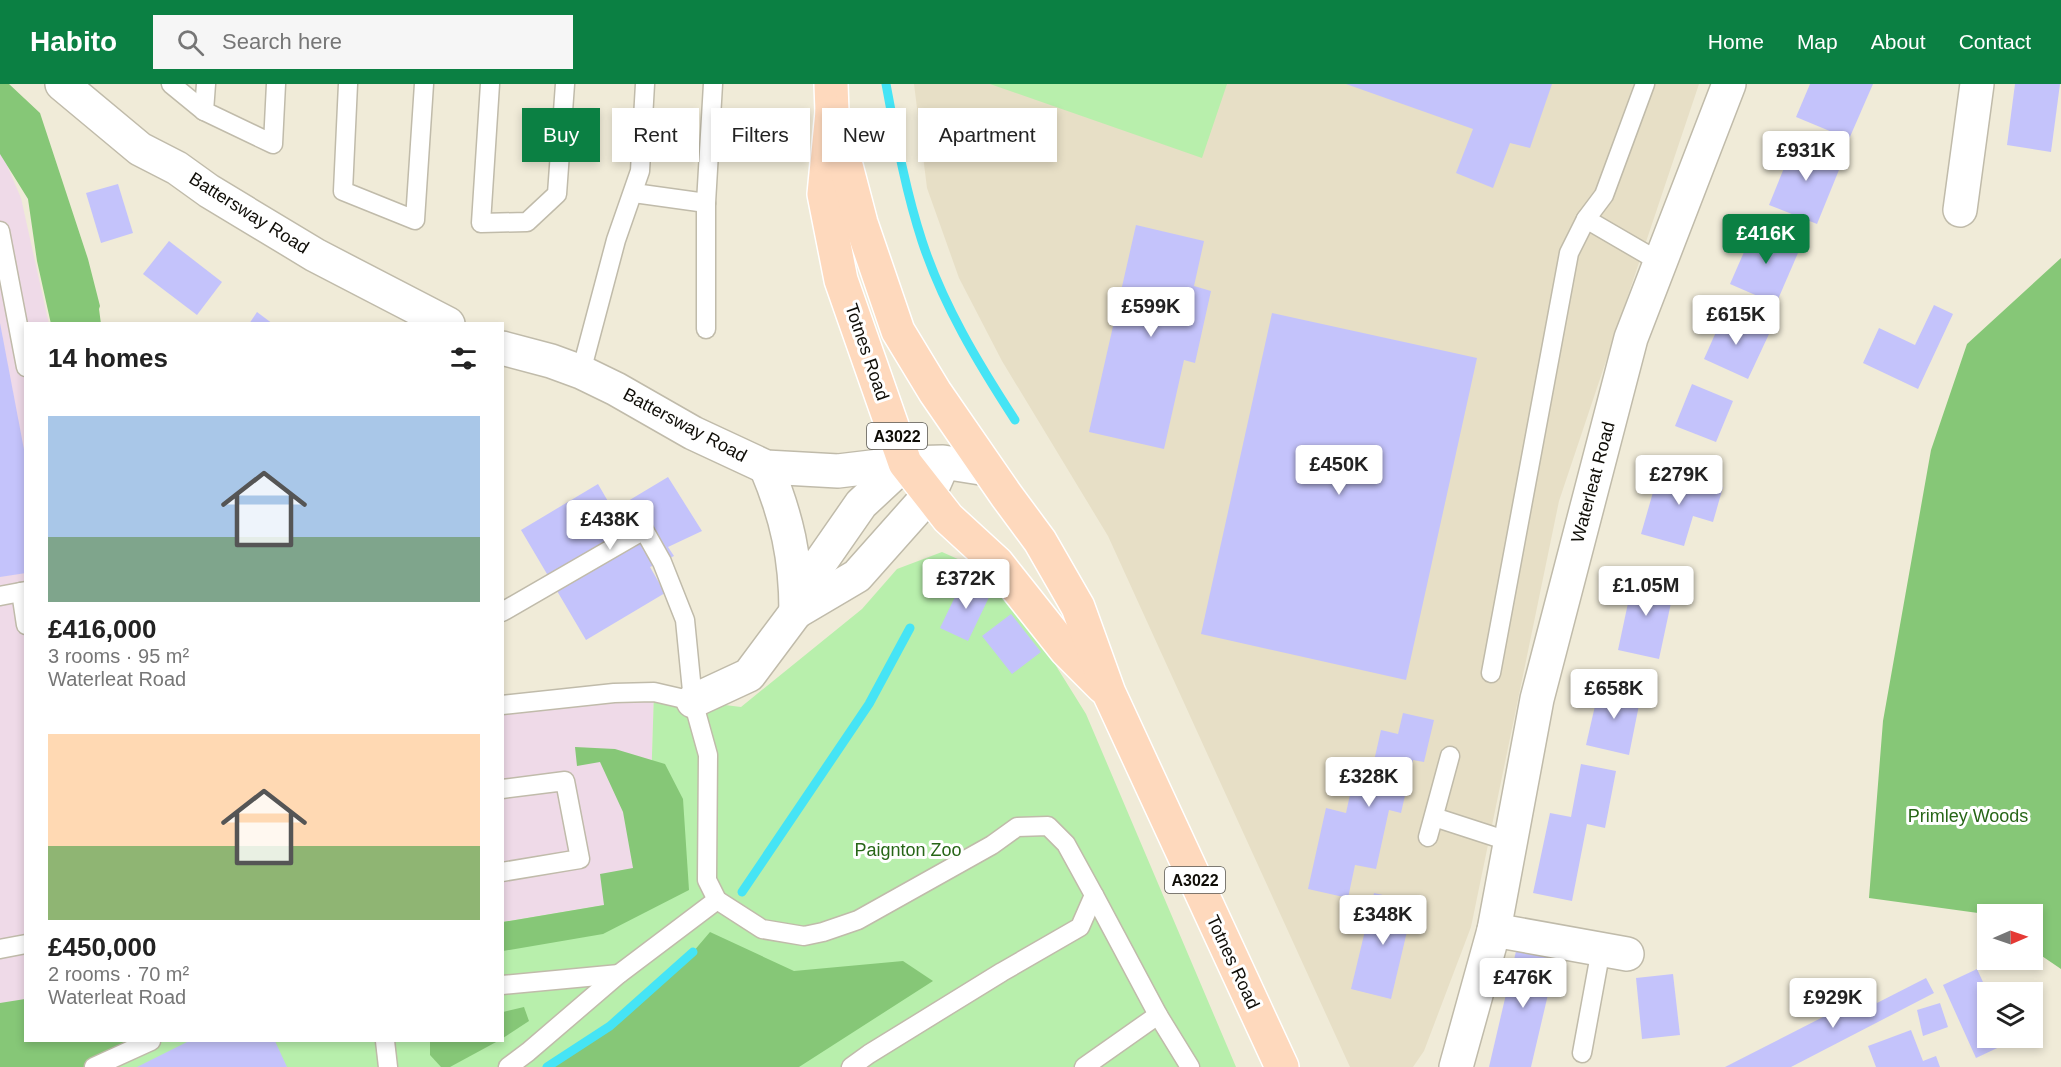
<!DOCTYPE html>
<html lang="en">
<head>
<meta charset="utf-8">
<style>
  body { margin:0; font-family:Arial,sans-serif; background:#f6f6f6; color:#222; height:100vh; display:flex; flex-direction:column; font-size:22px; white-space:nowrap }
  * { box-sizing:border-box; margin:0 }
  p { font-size:20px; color:#767676 }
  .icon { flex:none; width:33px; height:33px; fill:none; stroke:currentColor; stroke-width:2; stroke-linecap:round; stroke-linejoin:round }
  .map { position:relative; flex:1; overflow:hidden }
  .details { position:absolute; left:24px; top:238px; width:480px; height:720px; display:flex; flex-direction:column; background:#fff; border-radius:0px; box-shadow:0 3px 9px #0003 }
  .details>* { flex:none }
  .guide { position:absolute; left:522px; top:24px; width:570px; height:54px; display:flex; gap:12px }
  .needle { width:39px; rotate:88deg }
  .tools { position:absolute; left:1977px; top:820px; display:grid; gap:12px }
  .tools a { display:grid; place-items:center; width:66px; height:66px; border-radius:0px; background:#fff; box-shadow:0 3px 9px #0003; font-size:30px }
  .price { position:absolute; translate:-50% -51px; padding:0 14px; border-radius:6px; background:#fff; color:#222; font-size:20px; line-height:39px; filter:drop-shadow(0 2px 3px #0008) }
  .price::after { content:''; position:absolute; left:50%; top:36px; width:18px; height:14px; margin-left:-9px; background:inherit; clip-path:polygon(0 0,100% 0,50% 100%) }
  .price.on { background:#0b8043; color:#fff }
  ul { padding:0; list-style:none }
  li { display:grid; align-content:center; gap:12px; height:318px; padding:0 24px }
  li span { display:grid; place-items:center; height:186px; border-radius:0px; color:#555 }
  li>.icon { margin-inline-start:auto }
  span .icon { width:108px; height:108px; fill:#fffc; stroke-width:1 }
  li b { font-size:26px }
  h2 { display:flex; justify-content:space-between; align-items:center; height:72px; padding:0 24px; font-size:26px }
  .chip { padding:0 21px; border-radius:0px; background:#fff; box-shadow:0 3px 9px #0003; font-size:21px; line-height:54px }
  .chip.on { background:#0b8043; color:#fff }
  header { display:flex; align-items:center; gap:36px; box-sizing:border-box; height:84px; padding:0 30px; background:#0b8043; color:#fff }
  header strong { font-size:28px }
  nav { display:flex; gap:33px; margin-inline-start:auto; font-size:21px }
  .search { width:420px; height:54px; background:#f6f6f6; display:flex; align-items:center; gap:15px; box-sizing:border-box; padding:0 21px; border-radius:0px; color:#767676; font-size:22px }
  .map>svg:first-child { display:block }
  .commercial { fill:#efdae8 }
  .built { fill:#e7dfc6 }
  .green { fill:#b8efac }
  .forest { fill:#86c777 }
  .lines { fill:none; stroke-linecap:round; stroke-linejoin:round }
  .stream { stroke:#45e4f5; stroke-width:9 }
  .building { fill:#c4c3fb }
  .service-casing { stroke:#c0bbaa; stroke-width:21 }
  .minor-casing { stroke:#c0bbaa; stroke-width:36 }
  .tertiary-casing { stroke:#c0bbaa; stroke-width:36 }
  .primary-casing { stroke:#fff; stroke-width:36 }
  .service { stroke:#fff; stroke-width:18 }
  .minor { stroke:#fff; stroke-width:33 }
  .tertiary { stroke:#fff; stroke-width:33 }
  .primary { stroke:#fed9bd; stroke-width:33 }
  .labels { text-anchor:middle; stroke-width:6; stroke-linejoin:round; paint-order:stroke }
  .shield { fill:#fff; stroke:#575651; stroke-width:1.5 }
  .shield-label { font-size:16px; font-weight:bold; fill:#0f0d07 }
  .street-label { font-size:18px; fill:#0f0d07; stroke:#fff }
  .park-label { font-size:18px; fill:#276617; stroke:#fff }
</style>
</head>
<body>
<header>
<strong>Habito</strong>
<div class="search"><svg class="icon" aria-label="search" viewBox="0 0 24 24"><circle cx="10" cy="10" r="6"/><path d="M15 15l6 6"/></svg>Search here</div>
<nav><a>Home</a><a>Map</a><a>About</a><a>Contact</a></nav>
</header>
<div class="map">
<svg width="2061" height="983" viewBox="0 0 2061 983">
  <rect width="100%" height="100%" fill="#f0ebd8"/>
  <g class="commercial">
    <path d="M0,65L21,114L49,240H26L25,916L0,920Z"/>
    <path d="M654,608L648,795L605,821L503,838V621Z"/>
  </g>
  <path class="built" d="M914,0H1699L1559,417L1471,843L1424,967L1413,983H1350L1108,452L1002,277L959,194L927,104Z"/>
  <g class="green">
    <path d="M990,0H1227L1202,74Z"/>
    <path d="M942,468L987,488L1048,569L1086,630L1236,983H0L26,957H502L503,838L605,821L648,795L654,608L693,617L741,623L862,525L897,485Z"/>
  </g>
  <g class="forest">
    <path d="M0,0H9L40,29L88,175L100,222L99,225L101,240H51L37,177L28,115L0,70Z"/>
    <path d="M2061,174V885L2033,866L2032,831H1988L1987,836L1978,829L1869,814L1883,637L1931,366L1967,260Z"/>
    <path d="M575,663L615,665L665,680L683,715L689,806L603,850L503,867V838L604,821L600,790L633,784L623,728L600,678L577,682Z"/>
    <path d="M710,848L794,887L903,877L933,897L799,983H547L610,942L693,868Z"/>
    <path d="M25,915L26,957H151L94,983H0V919Z"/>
    <path d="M524,923L529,937L503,954V928Z"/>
    <path d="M430,957H498L450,983H441L430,971Z"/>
  </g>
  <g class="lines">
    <g class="stream">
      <path d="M886,0C896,53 905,105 922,157C943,221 978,279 1015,336"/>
      <path d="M742,808L869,620L910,544"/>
      <path d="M547,983L610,942L693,868"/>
    </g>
  </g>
  <g class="building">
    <path d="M1346,0H1552L1530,64L1510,59L1493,104L1456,89L1473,45Z"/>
    <path d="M1810,0H1873L1849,55L1796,33Z"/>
    <path d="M2015,0H2060L2051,68L2007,61Z"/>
    <path d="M1795,57L1843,76L1817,140L1769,121Z"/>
    <path d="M118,100L133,149L101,159L86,109Z"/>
    <path d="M1136,141L1204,157L1194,202L1211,207L1195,279L1184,276L1164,365L1089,348Z"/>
    <path d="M1755,143L1801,162L1776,220L1730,200Z"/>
    <path d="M169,157L222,198L197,231L143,190Z"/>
    <path d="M1934,221L1953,230L1918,305L1863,279L1879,244L1915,261Z"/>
    <path d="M257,228L273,240H249Z"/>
    <path d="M1272,229L1477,274L1406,596L1201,550Z"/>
    <path d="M1724,230L1769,250L1748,295L1704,275Z"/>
    <path d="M0,239L26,376V489L0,493Z"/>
    <path d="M1692,300L1733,317L1716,358L1675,342Z"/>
    <path d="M1660,384L1723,403L1713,438L1693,432L1684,462L1641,450Z"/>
    <path d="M668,393L702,447L668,463L674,472L650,483L665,509L586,556L521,446L598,400L613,426Z"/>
    <path d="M1634,491L1675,500L1659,575L1618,566Z"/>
    <path d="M963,496L991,509L968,557L940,544Z"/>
    <path d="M1011,530L1041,568L1012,590L982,552Z"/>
    <path d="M1600,600L1641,611L1629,671L1586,661Z"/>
    <path d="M1403,629L1434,636L1424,678L1413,676L1401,729L1389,726L1376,785L1355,781L1348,814L1308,805L1326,724L1346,729L1358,674L1374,677L1381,646L1398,650Z"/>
    <path d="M1581,680L1616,687L1605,744L1587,740L1572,817L1533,809L1550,729L1571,733Z"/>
    <path d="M1374,809L1414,818L1391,915L1351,905Z"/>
    <path d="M1517,863L1557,872L1531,983H1489Z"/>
    <path d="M1977,885L1988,909V954H2009L2010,958L1976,974L1943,901Z"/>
    <path d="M1673,890L1680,951L1642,955L1636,894Z"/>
    <path d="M1926,894L1934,909L1791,983H1725L1872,908L1877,919Z"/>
    <path d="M1940,919L1948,943L1923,952L1917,926Z"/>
    <path d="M1911,946L1923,977L1936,972L1940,983H1876L1868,962Z"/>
    <path d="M189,957H275L287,983H137Z"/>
  </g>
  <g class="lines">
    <g class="service-casing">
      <g id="service">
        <path d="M171,0L204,27"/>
        <path d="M206,0L204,27L273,60L276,0"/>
        <path d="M348,0L343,107L415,136L424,0"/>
        <path d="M490,0L481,139L527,138L557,110L565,0"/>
        <path d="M1645,0L1604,111L1586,135L1660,178"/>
        <path d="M634,109L706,119L713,0"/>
        <path d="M0,147L26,283"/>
        <path d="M706,245V119"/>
        <path d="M581,288L616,156L640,87L645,0"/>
        <path d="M21,508L26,541"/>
        <path d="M0,512L26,507"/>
        <path d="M502,528L644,446L662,478L685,536L693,617L708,671L707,796L717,816L762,845L804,852L823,848L858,836L992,761L1017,743L1048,742L1066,760L1094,811L1080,843L1002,888L869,970L851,983"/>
        <path d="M1491,589L1569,169L1586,135"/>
        <path d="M502,621L614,609L654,608L693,617"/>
        <path d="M502,705L565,697L580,775L502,788"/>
        <path d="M1434,733L1511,758"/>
        <path d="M1428,753L1450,672"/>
        <path d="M1094,811L1158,931L1190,983"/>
        <path d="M0,865L26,860"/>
        <path d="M502,901L619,890"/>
        <path d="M385,957L388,983"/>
        <path d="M1582,969L1601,865"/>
        <path d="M94,983L151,957"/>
        <path d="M508,983L528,968L619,890L717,816"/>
        <path d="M1084,983L1158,931"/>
      </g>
    </g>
    <g class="minor-casing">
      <g id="minor">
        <path d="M62,0L140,65L177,84L209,107L315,171L448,240"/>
        <path d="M1960,126L1977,0"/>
        <path d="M502,264L551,277L581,288L616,305L693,349L766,383L838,387L905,379"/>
        <path d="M766,383C787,433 796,474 796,528"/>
        <path d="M1494,846L1627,870"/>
      </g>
    </g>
    <g class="tertiary-casing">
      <g id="tertiary">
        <path d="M796,528L857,492L929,411L941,384"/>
        <path d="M693,617L749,591L796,528L820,479L861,420L905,379L943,378L987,385"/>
        <path d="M1456,983L1494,846L1537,615L1631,254L1729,0"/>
      </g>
    </g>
    <g class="primary-casing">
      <g id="primary">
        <path d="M831,0L832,28L824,110L841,196L905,379L948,434L997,479L1066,566L1103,603"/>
        <path d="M832,28L861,139L898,247L935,308L1006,411L1040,457L1078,523L1109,609L1282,983"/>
      </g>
    </g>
    <use href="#service" class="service"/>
    <use href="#minor" class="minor"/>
    <use href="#tertiary" class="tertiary"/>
    <use href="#primary" class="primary"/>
  </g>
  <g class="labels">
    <g class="shield">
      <rect x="867" y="339" width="60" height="26" rx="4.5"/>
      <rect x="1165" y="783" width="60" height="26" rx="4.5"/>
    </g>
    <g class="shield-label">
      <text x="897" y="358">A3022</text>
      <text x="1195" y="802">A3022</text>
    </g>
    <g class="street-label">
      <text transform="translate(249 129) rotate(32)" y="6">Battersway Road</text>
      <text transform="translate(867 268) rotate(71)" y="6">Totnes Road</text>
      <text transform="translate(685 341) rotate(28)" y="6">Battersway Road</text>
      <text transform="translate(1593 398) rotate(-75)" y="6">Waterleat Road</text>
      <text transform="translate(1233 878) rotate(65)" y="6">Totnes Road</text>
    </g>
    <g class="park-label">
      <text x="1968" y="738">Primley Woods</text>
      <text x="908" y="772">Paignton Zoo</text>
    </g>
  </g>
</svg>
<div class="tools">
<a><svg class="needle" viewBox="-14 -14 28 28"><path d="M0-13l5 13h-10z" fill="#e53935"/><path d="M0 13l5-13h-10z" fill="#767676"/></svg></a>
<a><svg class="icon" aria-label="layers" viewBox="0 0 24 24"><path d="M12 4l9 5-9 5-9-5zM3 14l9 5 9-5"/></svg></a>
</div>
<b class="price" style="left:1806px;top:98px">£931K</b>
<b class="price on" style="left:1766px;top:181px">£416K</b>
<b class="price" style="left:1151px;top:254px">£599K</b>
<b class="price" style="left:1736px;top:262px">£615K</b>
<b class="price" style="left:1339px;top:412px">£450K</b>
<b class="price" style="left:1679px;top:422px">£279K</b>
<b class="price" style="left:610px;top:467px">£438K</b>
<b class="price" style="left:966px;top:526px">£372K</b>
<b class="price" style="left:1646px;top:533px">£1.05M</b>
<b class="price" style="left:1614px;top:636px">£658K</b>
<b class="price" style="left:1369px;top:724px">£328K</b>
<b class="price" style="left:1383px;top:862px">£348K</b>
<b class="price" style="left:1523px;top:925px">£476K</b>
<b class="price" style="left:1833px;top:945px">£929K</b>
<div class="guide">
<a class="chip on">Buy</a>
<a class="chip">Rent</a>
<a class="chip">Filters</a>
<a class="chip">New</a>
<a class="chip">Apartment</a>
</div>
<section class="details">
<h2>14 homes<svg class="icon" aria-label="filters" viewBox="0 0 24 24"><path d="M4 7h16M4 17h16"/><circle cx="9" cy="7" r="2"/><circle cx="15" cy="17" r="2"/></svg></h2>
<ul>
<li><span style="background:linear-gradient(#a9c7e8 65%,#7fa58c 0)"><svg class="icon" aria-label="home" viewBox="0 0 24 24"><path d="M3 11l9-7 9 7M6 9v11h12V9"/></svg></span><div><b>£416,000</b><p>3 rooms · 95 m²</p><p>Waterleat Road</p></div></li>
<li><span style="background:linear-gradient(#ffd9b3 60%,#8fb573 0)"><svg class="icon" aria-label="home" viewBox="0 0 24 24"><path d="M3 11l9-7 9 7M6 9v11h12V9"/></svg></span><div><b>£450,000</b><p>2 rooms · 70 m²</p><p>Waterleat Road</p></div></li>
</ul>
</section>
</div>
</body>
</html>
